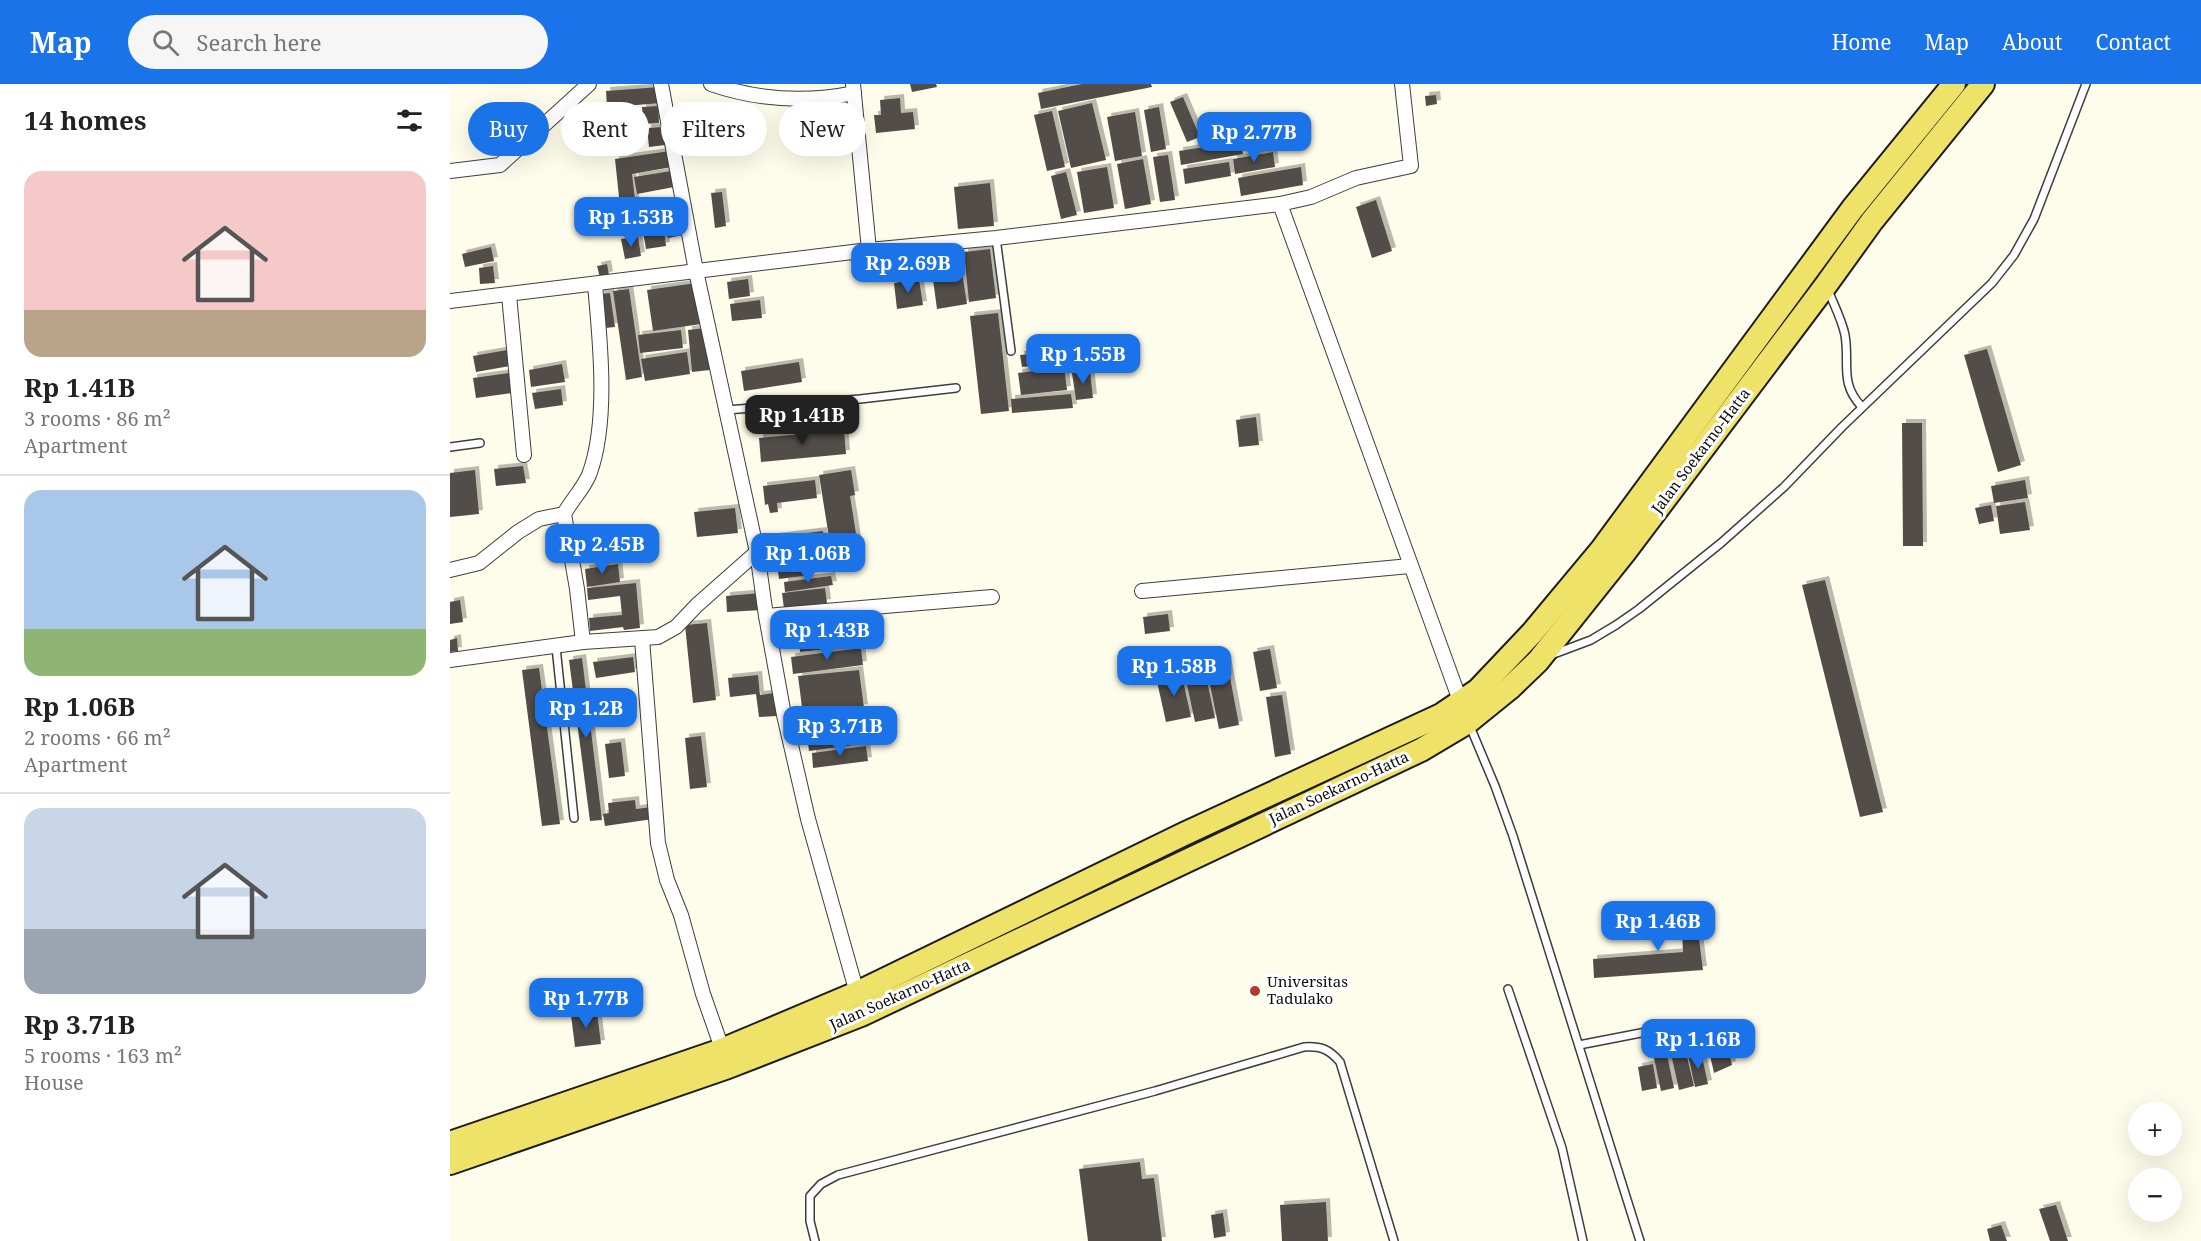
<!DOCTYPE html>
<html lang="en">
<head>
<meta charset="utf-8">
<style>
  body { margin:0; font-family:"Noto Serif",serif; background:#f6f6f6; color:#222; height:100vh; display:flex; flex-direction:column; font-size:22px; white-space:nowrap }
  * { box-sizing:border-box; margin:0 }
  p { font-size:20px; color:#767676 }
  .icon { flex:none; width:33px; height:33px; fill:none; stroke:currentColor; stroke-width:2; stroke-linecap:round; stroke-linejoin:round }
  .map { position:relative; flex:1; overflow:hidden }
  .details { display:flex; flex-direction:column; background:#fff; width:450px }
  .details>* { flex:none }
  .guide { position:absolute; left:18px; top:18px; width:570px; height:54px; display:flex; gap:12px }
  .tools { position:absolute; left:1678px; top:1018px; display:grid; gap:12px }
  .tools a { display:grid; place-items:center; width:54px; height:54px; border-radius:50%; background:#fff; box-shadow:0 6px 24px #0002; font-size:30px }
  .price { position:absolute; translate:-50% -51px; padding:0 14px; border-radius:12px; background:#1a73e8; color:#fff; font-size:20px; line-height:39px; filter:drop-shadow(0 2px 3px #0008) }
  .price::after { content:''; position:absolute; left:50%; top:36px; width:18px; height:14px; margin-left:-9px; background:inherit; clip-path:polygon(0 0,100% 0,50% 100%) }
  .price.current { background:#222; color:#fff }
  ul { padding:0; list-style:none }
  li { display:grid; align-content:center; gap:12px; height:318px; padding:0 24px }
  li+li { border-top:2px solid #e0e0e0 }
  li span { display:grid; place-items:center; height:186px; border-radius:18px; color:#555 }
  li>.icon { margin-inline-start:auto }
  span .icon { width:108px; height:108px; fill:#fffc; stroke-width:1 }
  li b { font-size:26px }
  h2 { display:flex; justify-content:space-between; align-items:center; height:72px; padding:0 24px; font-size:26px }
  .pill { padding:0 21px; border-radius:27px; background:#fff; box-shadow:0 6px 24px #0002; font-size:21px; line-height:54px }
  .pill.current { background:#1a73e8; color:#fff }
  header { display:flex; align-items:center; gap:36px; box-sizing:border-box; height:84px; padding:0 30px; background:#1a73e8; color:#fff }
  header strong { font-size:28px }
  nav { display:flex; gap:33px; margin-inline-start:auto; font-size:21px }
  .search { width:420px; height:54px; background:#f6f6f6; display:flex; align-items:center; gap:15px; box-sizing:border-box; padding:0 21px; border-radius:33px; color:#767676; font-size:22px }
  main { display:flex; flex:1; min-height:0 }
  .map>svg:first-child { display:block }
  .building { fill:#534e48; filter:url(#shadow) }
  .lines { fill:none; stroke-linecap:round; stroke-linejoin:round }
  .lane-casing { stroke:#3e3e3e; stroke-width:10 }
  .street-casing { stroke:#3e3e3e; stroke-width:16 }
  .primary-casing { stroke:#1c1c1c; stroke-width:26 }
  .lane { stroke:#fff; stroke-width:7 }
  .street { stroke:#fff; stroke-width:14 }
  .primary { stroke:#efe269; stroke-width:22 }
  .poi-dot { fill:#b13b2e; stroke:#fff; stroke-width:2 }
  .labels { text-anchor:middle; stroke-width:6; stroke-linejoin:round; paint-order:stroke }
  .street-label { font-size:15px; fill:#0b0b0b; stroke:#fff }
  .poi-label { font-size:15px; fill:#0b0b0b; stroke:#fff; text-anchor:start }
</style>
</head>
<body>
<header>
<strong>Map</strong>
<div class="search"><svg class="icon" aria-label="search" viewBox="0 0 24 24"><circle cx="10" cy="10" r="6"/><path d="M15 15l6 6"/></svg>Search here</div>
<nav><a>Home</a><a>Map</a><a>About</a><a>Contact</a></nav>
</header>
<main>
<section class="details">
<h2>14 homes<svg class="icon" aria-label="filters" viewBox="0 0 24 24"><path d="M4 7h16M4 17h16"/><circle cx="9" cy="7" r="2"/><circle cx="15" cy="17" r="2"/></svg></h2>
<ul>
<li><span style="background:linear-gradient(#f6c9c9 75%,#b9a48a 0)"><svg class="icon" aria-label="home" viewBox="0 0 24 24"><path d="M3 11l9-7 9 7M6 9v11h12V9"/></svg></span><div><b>Rp 1.41B</b><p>3 rooms · 86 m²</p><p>Apartment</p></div></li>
<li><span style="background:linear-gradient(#a9c7e8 75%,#8fb573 0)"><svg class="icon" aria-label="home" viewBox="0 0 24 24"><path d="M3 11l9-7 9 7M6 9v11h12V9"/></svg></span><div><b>Rp 1.06B</b><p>2 rooms · 66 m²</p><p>Apartment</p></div></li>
<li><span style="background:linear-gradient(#c9d6e8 65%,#9aa5b1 0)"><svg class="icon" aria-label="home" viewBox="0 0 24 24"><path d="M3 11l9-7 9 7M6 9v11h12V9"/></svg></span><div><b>Rp 3.71B</b><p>5 rooms · 163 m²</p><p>House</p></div></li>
</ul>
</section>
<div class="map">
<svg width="1751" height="1157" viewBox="0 0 1751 1157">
  <defs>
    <filter id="shadow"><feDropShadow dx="4" dy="-4" stdDeviation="0" flood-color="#0004"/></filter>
  </defs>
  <rect width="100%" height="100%" fill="#fefdeb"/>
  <g class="building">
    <path d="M460,0H486L487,3L462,8Z"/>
    <path d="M632,0H701L702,3L591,25L588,9Z"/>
    <path d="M209,3L211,19L174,22L178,68L160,70L156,7Z"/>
    <path d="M986,11L987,20L976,22L975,12Z"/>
    <path d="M733,13L750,53L737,58L720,18Z"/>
    <path d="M450,14L451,29L463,28L465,45L426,49L424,31H431L430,16Z"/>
    <path d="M642,19L656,76L621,84L608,27Z"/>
    <path d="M208,22L209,39L193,40L192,23Z"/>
    <path d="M709,23L716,65L701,68L694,26Z"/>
    <path d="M602,27L615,83L597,87L584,31Z"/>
    <path d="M685,28L692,72L665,77L657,33Z"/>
    <path d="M213,43L215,61L199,63L197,44Z"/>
    <path d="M791,57L793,70L731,81L729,67Z"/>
    <path d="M220,67L222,83L182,90L189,149L173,151L165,75Z"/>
    <path d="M823,68L825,83L785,90L783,75Z"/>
    <path d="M718,71L725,116L710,118L703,73Z"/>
    <path d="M693,75L701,120L675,125L667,80Z"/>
    <path d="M779,78L781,92L735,100L733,85Z"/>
    <path d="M657,83L664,124L634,129L627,88Z"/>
    <path d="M851,83L853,101L791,112L788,94Z"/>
    <path d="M221,87L224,103L187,110L184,93Z"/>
    <path d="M616,88L627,131L611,135L601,92Z"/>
    <path d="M540,99L544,142L508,145L504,103Z"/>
    <path d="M272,108L276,142L265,144L261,109Z"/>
    <path d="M926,116L942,167L922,174L906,123Z"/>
    <path d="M228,123L233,151L218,154L213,126Z"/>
    <path d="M212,129L214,143L193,146L191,132Z"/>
    <path d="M214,146L216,162L196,165L193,148Z"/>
    <path d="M188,153L191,172L175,175L171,155Z"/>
    <path d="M41,163L44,177L15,183L12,170Z"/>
    <path d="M540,165L546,214L519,218L514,168Z"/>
    <path d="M510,176L517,220L487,225L481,181Z"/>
    <path d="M157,180L159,191L150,194L147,182Z"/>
    <path d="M43,182L45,199L30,200L29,184Z"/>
    <path d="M298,195L300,212L279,215L277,198Z"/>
    <path d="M469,195L473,221L447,225L444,199Z"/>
    <path d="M246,199L251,240L203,247L197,206Z"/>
    <path d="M179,205L192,293L176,296L163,207Z"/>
    <path d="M160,209L165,243L155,244L150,210Z"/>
    <path d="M310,216L312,234L282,237L280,220Z"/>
    <path d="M548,229L559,327L531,330L520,232Z"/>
    <path d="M255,244L260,286L242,288L238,246Z"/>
    <path d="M231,246L233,264L190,269L188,251Z"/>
    <path d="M63,265L66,281L26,288L23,272Z"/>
    <path d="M1537,265L1571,381L1548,388L1514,271Z"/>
    <path d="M616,267L617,279L572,283L570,271Z"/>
    <path d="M237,268L240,290L195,297L191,275Z"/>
    <path d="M349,278L352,298L294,307L291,287Z"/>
    <path d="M112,280L115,298L81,303L79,286Z"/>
    <path d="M614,283L617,306L571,311L568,289Z"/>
    <path d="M640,287L643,314L626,316L622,289Z"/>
    <path d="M59,289L62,309L26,314L23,294Z"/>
    <path d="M111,305L113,321L85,325L82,309Z"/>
    <path d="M621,310L623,324L562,329L561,315Z"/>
    <path d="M806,333L809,361L789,363L786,336Z"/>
    <path d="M1452,339H1472L1473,462H1453Z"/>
    <path d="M394,346L396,370L311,378L309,354Z"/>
    <path d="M73,382L76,399L46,402L44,385Z"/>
    <path d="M25,386L29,430L0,433V389Z"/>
    <path d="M401,386L405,411L400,412L408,462L381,466L369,391Z"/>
    <path d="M365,396L367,414L327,419L328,428L320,429L318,420L315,421L313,402Z"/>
    <path d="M1575,396L1578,414L1544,419L1541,402Z"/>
    <path d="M1575,418L1580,446L1550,450L1546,422Z"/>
    <path d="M1541,421L1544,437L1529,440L1525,424Z"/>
    <path d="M285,424L288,449L247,453L244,428Z"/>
    <path d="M373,447L375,463L326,469L324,453Z"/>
    <path d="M351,468L354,492L329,495L326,472Z"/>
    <path d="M168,480L170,498L137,503L135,485Z"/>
    <path d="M381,492L383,501L335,508L334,498Z"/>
    <path d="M1375,496L1433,728L1410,733L1352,501Z"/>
    <path d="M186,499L190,544L174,546L173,543L140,547L139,534L172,531L170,512L138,516L137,504Z"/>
    <path d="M375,504L377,519L334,525L332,509Z"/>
    <path d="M311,509L312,526L277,528L276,512Z"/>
    <path d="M10,516L13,538L0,540V518Z"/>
    <path d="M718,530L720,547L695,550L693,533Z"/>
    <path d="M389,537L391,552L386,553L387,564L350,568L349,558L340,559L338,543Z"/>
    <path d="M257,539L266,616L243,619L235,541Z"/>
    <path d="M7,554L8,567L0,568V556Z"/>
    <path d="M411,564L413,581L343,590L341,573Z"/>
    <path d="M820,565L827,604L810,607L803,568Z"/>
    <path d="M183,573L185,588L146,594L143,578Z"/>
    <path d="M132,574L152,736L140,737L119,576Z"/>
    <path d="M777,577L789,641L769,645L756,581Z"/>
    <path d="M754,583L765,634L745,638L734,587Z"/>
    <path d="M89,584L110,740L92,742L72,586Z"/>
    <path d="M409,586L414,624L353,631L348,592Z"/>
    <path d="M731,587L741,633L716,638L706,593Z"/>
    <path d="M308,591L310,611L324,609L327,632L309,633L306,610L280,613L278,594Z"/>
    <path d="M832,611L841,670L825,673L816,613Z"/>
    <path d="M415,627L419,659L359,667L355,635Z"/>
    <path d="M251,652L257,703L240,705L235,654Z"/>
    <path d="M171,658L175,692L159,694L155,660Z"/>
    <path d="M416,662L418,677L363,684L362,669Z"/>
    <path d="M185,716L186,725L201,723L203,735L155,742L153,730L159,729L158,719Z"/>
    <path d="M1246,831L1253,886L1144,894L1143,875L1233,868L1232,847L1195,850L1194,835Z"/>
    <path d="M147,928L151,960L125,963L121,931Z"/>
    <path d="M1231,948L1244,1002L1229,1006L1217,952Z"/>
    <path d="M1213,952L1224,1004L1211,1007L1200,955Z"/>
    <path d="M1276,956L1282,981L1264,989L1258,962Z"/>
    <path d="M1251,968L1258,1000L1245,1003L1238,971Z"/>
    <path d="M1203,980L1207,1004L1192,1007L1188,983Z"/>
    <path d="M690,1078L692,1095L704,1094L712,1157H638L629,1085Z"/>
    <path d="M876,1118L878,1157H832L830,1121Z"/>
    <path d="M1606,1121L1618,1157H1600L1589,1125Z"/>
    <path d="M773,1129L776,1152L764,1154L761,1131Z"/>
    <path d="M1551,1141L1557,1157H1540L1537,1145Z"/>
  </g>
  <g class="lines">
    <g class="lane-casing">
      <g id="lane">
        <path d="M546,154L561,267"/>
        <path d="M1378,206C1384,221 1392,236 1395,251C1400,280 1389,299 1412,323"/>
        <path d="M277,326L410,315L506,304"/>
        <path d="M0,363L30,359"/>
        <path d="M106,563L124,734"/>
        <path d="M1101,571L1141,556L1166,541L1189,525L1271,459L1334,403L1392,343L1542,199L1564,171L1584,135L1636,0"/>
        <path d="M1019,640L1045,702L1063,752L1190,1157"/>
        <path d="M1058,905L1112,1064L1133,1157"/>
        <path d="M1129,961L1232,941"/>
        <path d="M365,1157L360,1137V1112L371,1100L388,1091L705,1007L854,963C871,962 879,965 890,978L944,1157"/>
      </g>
    </g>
    <g class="street-casing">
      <g id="street">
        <path d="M211,0L246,187L307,468L316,532L334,631L358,735L407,909"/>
        <path d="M261,0C308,16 356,19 404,9"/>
        <path d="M403,0L419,166"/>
        <path d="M0,87L50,81L139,0"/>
        <path d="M830,120L861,113L906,94L961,82L952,0"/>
        <path d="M59,211L74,371"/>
        <path d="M0,217L419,166L546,154L830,120L1012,622"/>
        <path d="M0,486L29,479L68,448L89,435L114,430"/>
        <path d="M692,507L960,482"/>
        <path d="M316,532L542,513"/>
        <path d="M192,555L208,759L217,796L231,831L253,910L275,973"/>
        <path d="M133,558L127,505L114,430C121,417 133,405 139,391C159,338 150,256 145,201"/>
        <path d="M0,576L133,558L208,553L226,543L247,521L307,468"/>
      </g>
    </g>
    <g class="primary-casing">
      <g id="primary">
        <path d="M0,1059L272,966L407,909L734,750L991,631L1028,606L1082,549L1152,465L1403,124L1504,0"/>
        <path d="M0,1079L278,983L411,931L971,666L1018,638L1060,604L1088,577L1175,468L1376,201L1422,137L1533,0"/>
      </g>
    </g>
    <use href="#lane" class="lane"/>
    <use href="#street" class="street"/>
    <use href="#primary" class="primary"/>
  </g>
  <circle class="poi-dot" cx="805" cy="907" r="6"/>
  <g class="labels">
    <g class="street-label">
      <text transform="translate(1251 367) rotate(-53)" y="5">Jalan Soekarno-Hatta</text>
      <text transform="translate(889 704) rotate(-25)" y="5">Jalan Soekarno-Hatta</text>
      <text transform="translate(450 911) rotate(-24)" y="5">Jalan Soekarno-Hatta</text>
    </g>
    <g class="poi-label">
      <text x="817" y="903">Universitas<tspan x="817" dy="17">Tadulako</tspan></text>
    </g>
  </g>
</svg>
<div class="tools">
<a>+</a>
<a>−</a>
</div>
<b class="price" style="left:804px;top:79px">Rp 2.77B</b>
<b class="price" style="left:181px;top:164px">Rp 1.53B</b>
<b class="price" style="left:458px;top:210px">Rp 2.69B</b>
<b class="price" style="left:633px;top:301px">Rp 1.55B</b>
<b class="price current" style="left:352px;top:362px">Rp 1.41B</b>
<b class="price" style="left:152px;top:491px">Rp 2.45B</b>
<b class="price" style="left:358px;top:500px">Rp 1.06B</b>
<b class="price" style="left:377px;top:577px">Rp 1.43B</b>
<b class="price" style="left:724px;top:613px">Rp 1.58B</b>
<b class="price" style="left:136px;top:655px">Rp 1.2B</b>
<b class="price" style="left:390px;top:673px">Rp 3.71B</b>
<b class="price" style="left:1208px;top:868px">Rp 1.46B</b>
<b class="price" style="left:136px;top:945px">Rp 1.77B</b>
<b class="price" style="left:1248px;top:986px">Rp 1.16B</b>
<div class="guide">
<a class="pill current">Buy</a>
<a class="pill">Rent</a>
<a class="pill">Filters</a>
<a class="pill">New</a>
</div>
</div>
</main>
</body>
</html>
